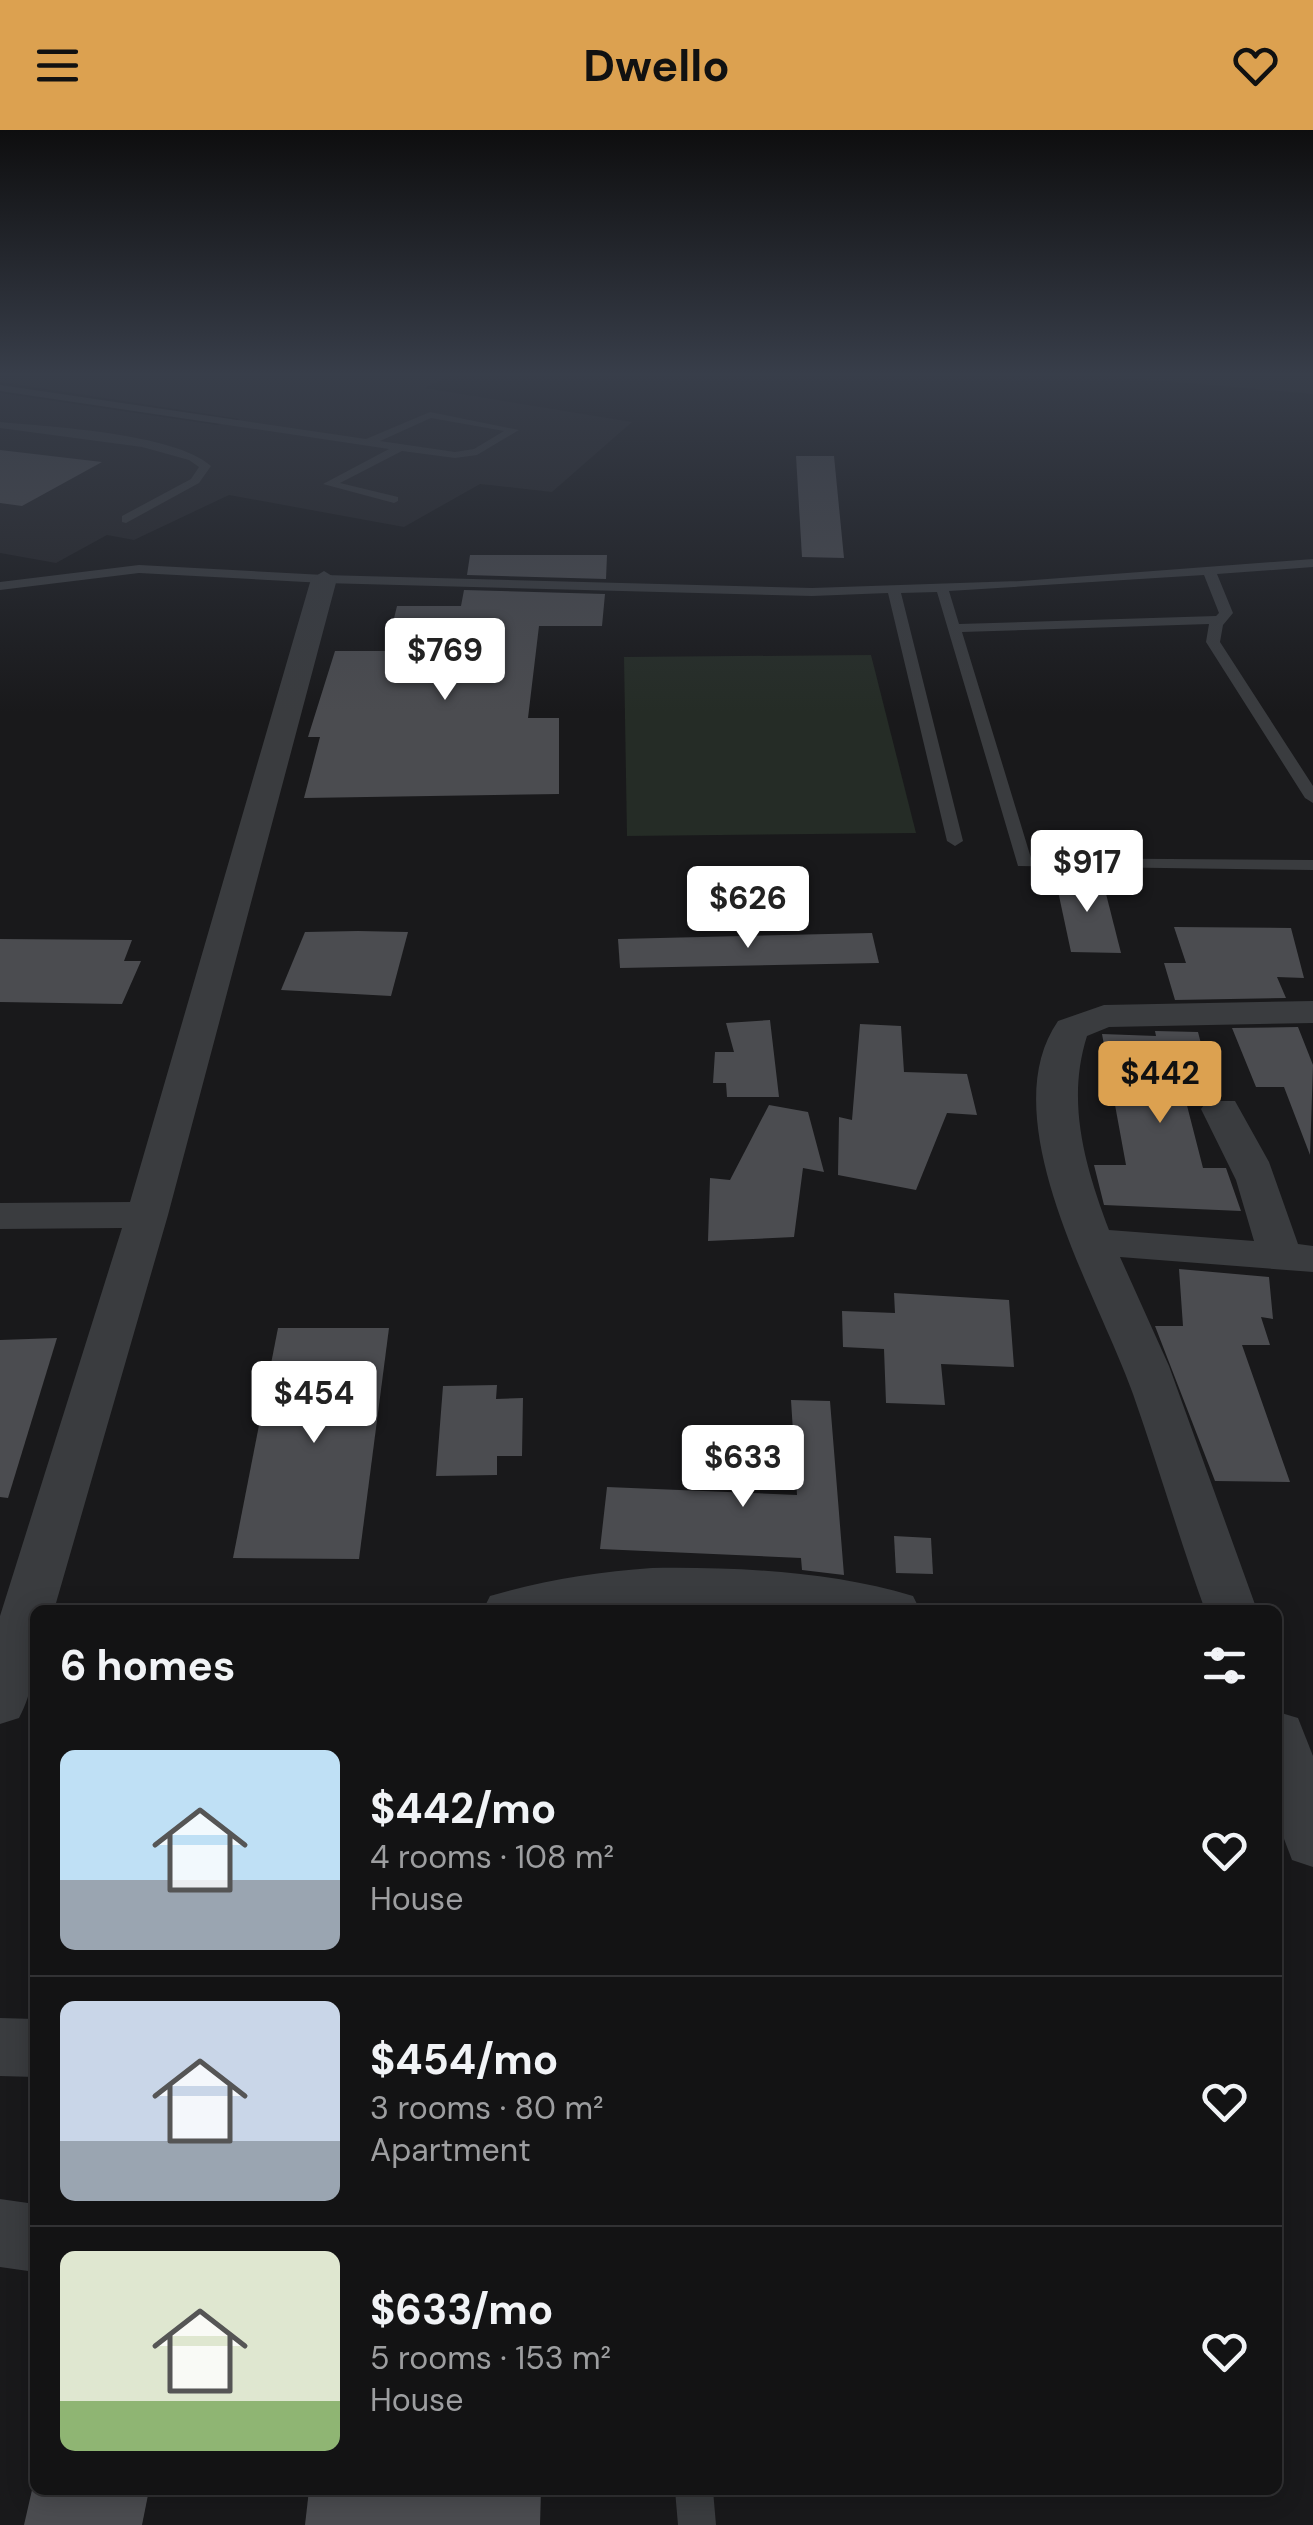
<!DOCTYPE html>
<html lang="en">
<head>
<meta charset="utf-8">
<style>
  body { margin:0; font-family:"DM Sans",sans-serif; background:#202022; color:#f1f3f6; height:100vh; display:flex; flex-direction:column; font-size:38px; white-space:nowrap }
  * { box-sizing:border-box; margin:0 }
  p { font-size:32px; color:#9d9ea0 }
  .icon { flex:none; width:55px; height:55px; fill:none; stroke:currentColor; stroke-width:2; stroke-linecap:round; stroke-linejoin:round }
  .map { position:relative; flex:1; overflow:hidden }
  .details { position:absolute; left:30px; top:1475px; width:1252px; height:890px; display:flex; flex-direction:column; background:#131314; border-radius:15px; box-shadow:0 5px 25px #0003,0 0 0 2px #323234 }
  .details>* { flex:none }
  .price { position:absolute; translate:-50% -85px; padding:0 22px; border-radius:10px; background:#fff; color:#222; font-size:32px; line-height:65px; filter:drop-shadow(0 2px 5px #0008) }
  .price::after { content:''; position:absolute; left:50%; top:60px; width:30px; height:22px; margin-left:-15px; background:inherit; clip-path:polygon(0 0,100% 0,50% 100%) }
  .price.current { background:#dca150; color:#111 }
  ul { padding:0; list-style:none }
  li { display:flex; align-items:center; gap:30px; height:250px; padding:0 30px }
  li+li { border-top:2px solid #323234 }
  li span { display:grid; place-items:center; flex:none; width:280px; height:200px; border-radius:15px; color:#555 }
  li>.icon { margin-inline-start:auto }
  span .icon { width:120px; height:120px; fill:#fffc; stroke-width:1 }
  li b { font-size:42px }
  h2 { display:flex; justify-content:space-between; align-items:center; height:120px; padding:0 30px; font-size:42px }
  header { display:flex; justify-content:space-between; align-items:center; height:130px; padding:0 30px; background:#dca150; color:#111; font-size:45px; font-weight:700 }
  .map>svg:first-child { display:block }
  .built { fill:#252528 }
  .green { fill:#252c26 }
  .building { fill:#4b4c50 }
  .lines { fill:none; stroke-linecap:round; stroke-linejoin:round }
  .lane { fill:#3a3c3f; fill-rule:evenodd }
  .street { fill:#3a3c3f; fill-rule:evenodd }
</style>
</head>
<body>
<header><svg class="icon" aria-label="menu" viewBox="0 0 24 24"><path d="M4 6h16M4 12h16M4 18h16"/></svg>Dwello<svg class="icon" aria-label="heart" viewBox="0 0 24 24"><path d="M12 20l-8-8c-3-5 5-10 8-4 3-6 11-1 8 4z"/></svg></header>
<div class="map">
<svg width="1313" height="2395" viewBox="0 0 1313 2395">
  <rect width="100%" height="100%" fill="#19191b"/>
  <g class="built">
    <path d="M0,247H446L425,258L632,292L552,362L480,354L404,397L229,365L134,410L107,405L56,433L0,423V263L217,295L240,289L0,252Z"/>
    <path d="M1117,247H1313V264L1211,255Z"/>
  </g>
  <path class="green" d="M871,525L916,703L627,706L624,527Z"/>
  <g class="building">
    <path d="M0,320L102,332L22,376L0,373Z"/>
    <path d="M796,326H834L844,428L802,427Z"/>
    <path d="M470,425H607L606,449L467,445Z"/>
    <path d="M464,460L605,464L602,496H539L528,588H559V664L304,668L320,607H308L335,521H386L397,476H461Z"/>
    <path d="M1055,747L1102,748L1121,823L1071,822Z"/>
    <path d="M1174,797L1291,798L1304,848L1277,847L1286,868L1175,870L1164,833H1186Z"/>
    <path d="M358,801L408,802L391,866L281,860L305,802Z"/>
    <path d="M872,803L879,833L620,838L618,809Z"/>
    <path d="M0,809L132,810L124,831H141L122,874L0,872Z"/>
    <path d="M770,890L779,967H727L726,953H713L715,922H734L726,893Z"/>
    <path d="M860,894L901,896L904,942L967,944L977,985L947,983L916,1060L838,1045L839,987L852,990Z"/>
    <path d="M1298,897L1313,935L1310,1025L1284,957H1256L1232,898Z"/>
    <path d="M1155,901L1198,902L1212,956H1182L1203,1038H1226L1241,1081L1104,1075L1094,1035H1126L1102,904L1156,906Z"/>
    <path d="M769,975L808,982L824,1042L803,1038L794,1107L708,1111L710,1048L730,1050Z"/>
    <path d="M1179,1139L1269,1147L1273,1189L1261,1187L1270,1215H1242L1290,1352L1215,1351L1155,1196H1183Z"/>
    <path d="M894,1163L1009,1170L1014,1237L941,1234L945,1275L886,1273L884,1219L843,1217L842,1181L895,1183Z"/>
    <path d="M278,1198H389L359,1429L233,1428Z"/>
    <path d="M57,1208L8,1368L0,1367V1210Z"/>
    <path d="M497,1255L496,1269L523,1268L522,1326H497V1345L436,1346L443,1256Z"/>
    <path d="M791,1270L830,1271L844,1445L802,1440L801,1428L600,1419L607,1357L797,1365Z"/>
    <path d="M894,1406L931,1408L933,1444L896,1443Z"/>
    <path d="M32,2360H149L142,2395H24Z"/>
    <path d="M309,2360H541L540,2395H305Z"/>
  </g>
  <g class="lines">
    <g class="lane">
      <path d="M0,255L366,309L430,282L519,300L477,325L455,328L402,321L340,353L398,367V371L394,373L323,354L389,319L0,261ZM431,288L504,301L474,319L455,322L380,311Z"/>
      <path d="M0,292C51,297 174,303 211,336L199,353L126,393L122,392V386L191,349L199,337L189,330L142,317L0,298Z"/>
      <path d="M1313,429V437L1217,444L1233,483L1223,495L1220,512L1313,656V673L1305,668L1206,512L1209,494L962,502L1031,728L1313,730V740L1018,736L937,462L901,463L963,711L955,716L947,711L888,463L812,466L324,453L139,443L0,460V452L139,435L324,445L812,458L1021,451ZM1204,445L1219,483L1216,486L959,494L949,461Z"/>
      <path d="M675,2360H713L716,2395H678Z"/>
    </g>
    <g class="street">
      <path d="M324,441L337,449L168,1085L54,1480H35C35,1519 38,1553 19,1588L0,1594V1486L122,1098L0,1099V1073L130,1072L311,449Z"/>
      <path d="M1313,871V893L1109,897L1087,906C1066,972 1085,1036 1109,1100L1254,1111L1236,1050L1201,979L1207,971H1235L1269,1032L1298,1114L1313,1116V1142L1120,1127L1169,1236L1257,1480H1205C1179,1408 1158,1335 1133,1264C1099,1167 990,989 1058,891L1104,875Z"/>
      <path d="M652,1438C738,1437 830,1441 913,1466L920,1480L701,1476L483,1480L490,1466C544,1450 597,1442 652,1438Z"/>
      <path d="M1278,1582L1298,1588L1313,1626V1737L1292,1730L1278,1693Z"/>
      <path d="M0,1888L35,1889V1947L0,1946Z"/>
      <path d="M0,2069L35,2074V2142L0,2137Z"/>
    </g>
  </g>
  <linearGradient id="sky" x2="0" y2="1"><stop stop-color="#0e0e0f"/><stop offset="0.42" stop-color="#383e4a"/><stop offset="1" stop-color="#383e4a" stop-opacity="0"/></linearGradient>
  <rect width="1313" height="582" fill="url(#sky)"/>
</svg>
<b class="price" style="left:445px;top:573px">$769</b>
<b class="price" style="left:1087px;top:785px">$917</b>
<b class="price" style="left:748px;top:821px">$626</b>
<b class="price current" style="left:1160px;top:996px">$442</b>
<b class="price" style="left:314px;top:1316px">$454</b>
<b class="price" style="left:743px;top:1380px">$633</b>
<section class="details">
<h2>6 homes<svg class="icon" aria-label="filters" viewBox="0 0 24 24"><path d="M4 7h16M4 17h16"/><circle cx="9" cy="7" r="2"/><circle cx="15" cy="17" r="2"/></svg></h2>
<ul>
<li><span style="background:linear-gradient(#bfe0f5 65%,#9aa5b1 0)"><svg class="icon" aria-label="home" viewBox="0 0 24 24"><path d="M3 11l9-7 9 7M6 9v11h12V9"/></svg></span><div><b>$442/mo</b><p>4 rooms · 108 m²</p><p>House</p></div><svg class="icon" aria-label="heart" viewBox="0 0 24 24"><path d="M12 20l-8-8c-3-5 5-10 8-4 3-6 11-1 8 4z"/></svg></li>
<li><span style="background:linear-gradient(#c9d6e8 70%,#9aa5b1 0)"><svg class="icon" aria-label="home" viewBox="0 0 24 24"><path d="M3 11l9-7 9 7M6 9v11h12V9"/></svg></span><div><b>$454/mo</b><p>3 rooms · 80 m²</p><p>Apartment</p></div><svg class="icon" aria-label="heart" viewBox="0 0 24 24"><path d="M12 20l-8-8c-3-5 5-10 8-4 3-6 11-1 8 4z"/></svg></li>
<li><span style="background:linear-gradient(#dfe7d0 75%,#8fb573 0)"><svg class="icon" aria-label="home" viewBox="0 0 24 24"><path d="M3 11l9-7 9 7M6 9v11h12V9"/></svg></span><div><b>$633/mo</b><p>5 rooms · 153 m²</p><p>House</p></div><svg class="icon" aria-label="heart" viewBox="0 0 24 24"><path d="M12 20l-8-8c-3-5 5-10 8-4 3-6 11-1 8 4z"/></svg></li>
</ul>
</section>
</div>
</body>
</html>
